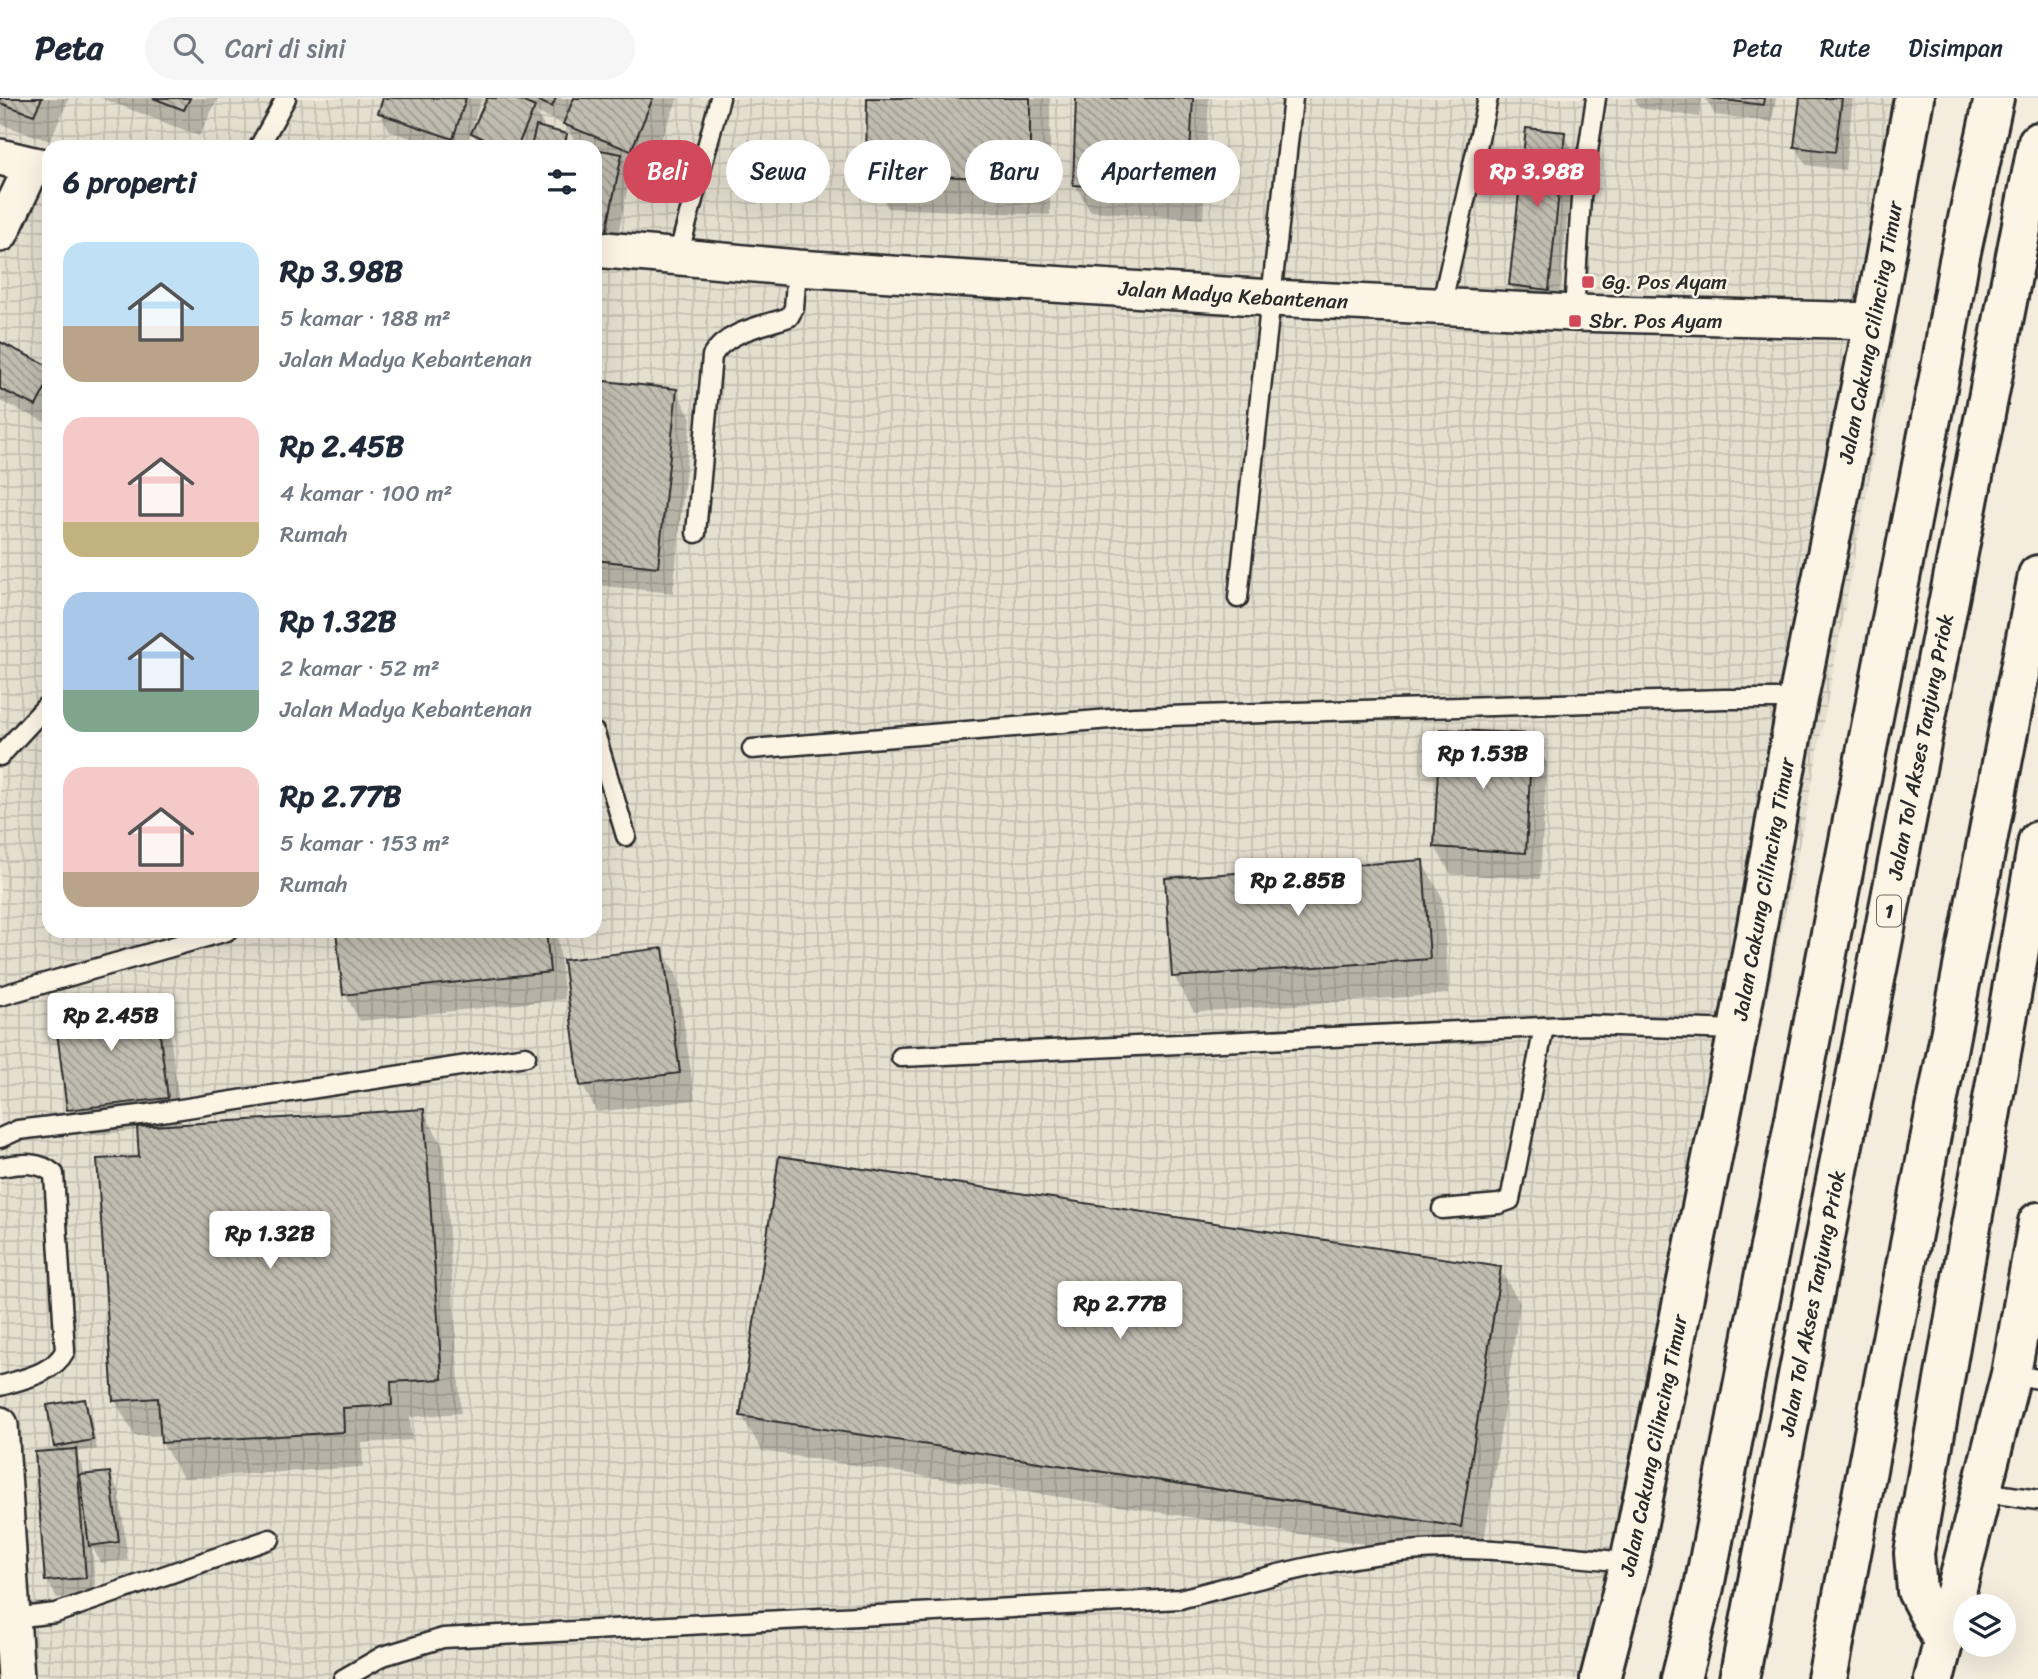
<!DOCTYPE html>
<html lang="id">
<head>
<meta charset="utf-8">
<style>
  body { margin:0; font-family:Sriracha,sans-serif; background:#f6f6f7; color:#1f2937; height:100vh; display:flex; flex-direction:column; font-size:26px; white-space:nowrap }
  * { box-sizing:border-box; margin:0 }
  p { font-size:23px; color:#747a83 }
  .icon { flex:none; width:38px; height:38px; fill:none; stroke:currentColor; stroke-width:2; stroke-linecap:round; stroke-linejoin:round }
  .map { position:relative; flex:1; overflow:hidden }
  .side { position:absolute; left:42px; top:42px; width:560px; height:798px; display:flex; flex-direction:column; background:#fff; border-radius:21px; box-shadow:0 7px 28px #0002 }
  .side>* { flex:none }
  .banner { position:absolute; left:623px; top:42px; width:665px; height:63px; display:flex; gap:14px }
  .tools { position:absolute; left:1953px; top:1496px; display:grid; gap:14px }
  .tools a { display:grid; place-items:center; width:63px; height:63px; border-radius:50%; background:#fff; box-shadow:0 7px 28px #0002; font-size:35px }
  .price { position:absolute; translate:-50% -60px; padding:0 16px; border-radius:7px; background:#fff; color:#222; font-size:23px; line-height:46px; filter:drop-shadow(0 2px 4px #0008) }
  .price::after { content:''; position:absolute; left:50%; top:42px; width:21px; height:16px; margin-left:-10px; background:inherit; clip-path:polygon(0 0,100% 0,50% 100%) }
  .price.active { background:#d1495b; color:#fff }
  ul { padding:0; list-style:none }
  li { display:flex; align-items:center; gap:21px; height:175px; padding:0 21px }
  li span { display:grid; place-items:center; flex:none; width:196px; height:140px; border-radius:21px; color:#555 }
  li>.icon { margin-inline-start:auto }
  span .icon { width:84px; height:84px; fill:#fffc; stroke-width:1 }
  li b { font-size:30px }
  h2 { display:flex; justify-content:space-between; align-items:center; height:84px; padding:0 21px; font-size:30px }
  .pill { padding:0 24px; border-radius:32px; background:#fff; box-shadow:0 7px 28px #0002; font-size:24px; line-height:63px }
  .pill.active { background:#d1495b; color:#fff }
  header { display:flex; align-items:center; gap:42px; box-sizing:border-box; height:98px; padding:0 35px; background:#fff; border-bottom:2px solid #e0e1e3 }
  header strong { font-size:33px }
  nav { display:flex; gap:38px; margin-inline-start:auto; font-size:24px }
  .search { width:490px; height:63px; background:#f6f6f7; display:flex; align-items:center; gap:18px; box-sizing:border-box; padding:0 24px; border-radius:38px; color:#747a83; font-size:26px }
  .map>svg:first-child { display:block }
  .industrial { fill:url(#industrial-grid); fill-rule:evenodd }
  .shadow { fill:#0003 }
  .building { fill:url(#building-back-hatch); stroke:#2b2b2b; stroke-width:2 }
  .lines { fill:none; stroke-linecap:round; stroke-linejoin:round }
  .lane-casing { stroke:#2b2b2b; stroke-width:23 }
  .street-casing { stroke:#2b2b2b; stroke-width:40 }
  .highway-casing { stroke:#2b2b2b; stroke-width:44 }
  .lane { stroke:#fcf5e5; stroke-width:18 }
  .street { stroke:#fcf5e5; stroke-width:35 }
  .highway { stroke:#fcf5e5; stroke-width:38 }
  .poi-dot { fill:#d1495b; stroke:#fcf5e5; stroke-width:2.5 }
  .labels { text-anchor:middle; stroke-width:5; stroke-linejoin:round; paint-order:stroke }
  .shield { fill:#fcf5e5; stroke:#6a6863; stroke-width:2 }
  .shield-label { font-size:19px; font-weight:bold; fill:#2b2b2b }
  .poi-label { font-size:21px; fill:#2b2b2b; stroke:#fcf5e5; text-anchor:start }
  .street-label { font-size:21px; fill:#2b2b2b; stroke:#fcf5e5 }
</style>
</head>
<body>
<header>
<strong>Peta</strong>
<div class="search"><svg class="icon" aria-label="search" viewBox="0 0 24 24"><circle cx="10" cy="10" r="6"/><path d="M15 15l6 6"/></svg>Cari di sini</div>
<nav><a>Peta</a><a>Rute</a><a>Disimpan</a></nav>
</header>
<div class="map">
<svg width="2038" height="1581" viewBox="0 0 2038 1581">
  <defs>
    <pattern id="industrial-grid" width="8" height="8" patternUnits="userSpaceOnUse" patternTransform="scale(1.75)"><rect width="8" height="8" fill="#e5dfd0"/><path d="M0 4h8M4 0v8" fill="none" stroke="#c5c0b3"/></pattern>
    <pattern id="building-back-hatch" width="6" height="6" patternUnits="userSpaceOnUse" patternTransform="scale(1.75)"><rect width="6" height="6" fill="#c2bdb1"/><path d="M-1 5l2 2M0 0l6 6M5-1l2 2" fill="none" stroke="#9e9a90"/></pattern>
  </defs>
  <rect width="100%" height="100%" fill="#f4edde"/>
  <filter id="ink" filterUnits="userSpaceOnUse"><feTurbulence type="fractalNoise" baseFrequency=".0143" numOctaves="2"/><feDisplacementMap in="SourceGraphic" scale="14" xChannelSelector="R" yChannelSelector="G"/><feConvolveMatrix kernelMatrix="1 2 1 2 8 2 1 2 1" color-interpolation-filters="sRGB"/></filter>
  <g filter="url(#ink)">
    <path class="industrial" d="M0,0H1924L1890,272L1807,711L1622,1581H0ZM49,49H595V833H49Z"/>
    <g class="shadow">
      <path d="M0,0H69L50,43L0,26Z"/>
      <path d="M101,0H218L199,38Z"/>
      <path d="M385,0H482L465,49H437L390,33L380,15Z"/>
      <path d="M489,0H572L574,4L575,0H678L646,79L631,73L615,152L595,148V49H578L563,23L562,26L536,14L544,28L543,32L566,37L570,49H481L473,35Z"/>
      <path d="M868,0H1050V117L888,110L868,74Z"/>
      <path d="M1078,0H1209L1203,121L1090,113L1075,86Z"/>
      <path d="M1634,0H1702L1699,19L1639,10Z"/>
      <path d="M1705,0H1776L1772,24L1715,17Z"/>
      <path d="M1801,0H1853L1845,72L1806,67L1796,49Z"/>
      <path d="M1564,36L1574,54L1558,209L1521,205L1511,187Z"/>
      <path d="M0,246L49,270L47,325L0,303Z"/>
      <path d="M595,284L676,293L691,320L673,495L595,487Z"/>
      <path d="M1531,638L1547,665L1540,781L1451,776L1435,749Z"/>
      <path d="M1422,764L1442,799L1449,896L1194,914L1174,878Z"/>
      <path d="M338,833H557L565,901L360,923L345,896Z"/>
      <path d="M662,852L677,878L695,1002L597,1014L582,987Z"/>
      <path d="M154,901L169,928L182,1028L423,1013L443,1048L461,1315L410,1319L412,1342L362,1345L363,1369L183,1380L162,1345V1336L135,1338L115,1303L141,1060L139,1032L84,1038L69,1011Z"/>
      <path d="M1499,1170L1520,1205L1481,1464L762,1353L742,1318Z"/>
      <path d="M84,1303L89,1311L97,1351L75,1354L86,1378L109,1375L119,1393L128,1462L101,1465L92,1449L96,1497L57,1500L47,1482L59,1354L55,1348Z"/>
    </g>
    <g class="building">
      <path d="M0,0H42L34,17L0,5Z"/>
      <path d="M153,0H190L184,12Z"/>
      <path d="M383,0H466L453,41L378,15Z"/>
      <path d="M487,0H515L535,9L517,49H502L471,35Z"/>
      <path d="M533,0H556L552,9Z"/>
      <path d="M574,0H653L631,53L563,26Z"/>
      <path d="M867,0H1030V82L866,75Z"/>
      <path d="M1076,0H1193L1188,94L1073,87Z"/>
      <path d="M1709,0H1764L1763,7Z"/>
      <path d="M1800,0H1842L1835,54L1794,49Z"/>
      <path d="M536,28L567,36L564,49H531Z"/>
      <path d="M1526,30L1565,34L1549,192L1509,187Z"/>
      <path d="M595,51L622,56L606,135L595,132Z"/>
      <path d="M0,244L49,268V283L36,308L0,291Z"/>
      <path d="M595,282L677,291L658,469L595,462Z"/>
      <path d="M1440,631L1532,636L1526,755L1434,749Z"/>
      <path d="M1423,762L1430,861L1172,879L1165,780Z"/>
      <path d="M336,833H546L550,874L343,897Z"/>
      <path d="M663,850L680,975L580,988L563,862Z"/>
      <path d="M155,899L168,1000L67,1012L54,911Z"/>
      <path d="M424,1011L442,1281L391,1284L392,1307L343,1310L344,1334L161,1345L158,1300L113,1303L97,1061L139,1059L137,1029Z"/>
      <path d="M779,1058L1501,1169L1461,1429L740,1318Z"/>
      <path d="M85,1301L93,1342L54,1349L47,1307Z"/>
      <path d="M76,1351L86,1480L45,1483L35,1354Z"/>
      <path d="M110,1374L119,1444L89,1448L80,1377Z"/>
    </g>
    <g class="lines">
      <g class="lane-casing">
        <g id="lane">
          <path d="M259,49L286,0"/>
          <path d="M678,158L720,0"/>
          <path d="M1441,209L1488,0"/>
          <path d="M1574,215L1581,100L1596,0"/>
          <path d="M696,435L712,258C726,233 763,228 789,219L794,210L797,170"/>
          <path d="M1238,500L1293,0"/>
          <path d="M595,635L626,738"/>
          <path d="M752,651L1134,619L1724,601H1798"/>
          <path d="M0,658L49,605"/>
          <path d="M0,898L227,833"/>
          <path d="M901,959L1586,927L1738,932"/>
          <path d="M0,1040L18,1032L148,1016L526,958"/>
          <path d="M0,1069C20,1066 38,1062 54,1076L65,1253C53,1276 23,1281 0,1288"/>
          <path d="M1442,1111L1499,1106L1510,1102L1544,929"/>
          <path d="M2011,1276L2038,1281"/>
          <path d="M1983,1394L2038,1402"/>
          <path d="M13,1520L56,1515L270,1441"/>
          <path d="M343,1581L383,1558L443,1540L1180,1501C1274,1477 1372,1448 1469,1451C1523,1452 1577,1460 1630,1464"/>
        </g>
      </g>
      <g class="street-casing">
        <g id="street">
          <path d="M0,59L33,67"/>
          <path d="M0,136L33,67L49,70"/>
          <path id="s1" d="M595,151L797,170L1272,200L1574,215L1874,223"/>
          <path d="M0,1327L16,1581"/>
        </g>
      </g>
      <g class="highway-casing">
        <g id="highway">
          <path d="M1943,1543L1917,1493L1914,1455L2038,743"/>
          <path id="s2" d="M1600,1581L1630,1464L1738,932L1798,601L1874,223L1914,0"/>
          <path d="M1681,1581L1704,1489L1942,264L1959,163L1994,0"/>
          <path id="s3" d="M1739,1581L2038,44"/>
          <path d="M1827,1581L2038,477"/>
          <path d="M1934,1581L2011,1276L2038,1124"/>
        </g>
      </g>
      <use href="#lane" class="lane"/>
      <use href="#street" class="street"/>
      <use href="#highway" class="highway"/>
    </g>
  </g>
  <g class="poi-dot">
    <rect x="1581" y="177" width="14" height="14" rx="3.5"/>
    <rect x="1568" y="216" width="14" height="14" rx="3.5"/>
  </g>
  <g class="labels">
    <rect class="shield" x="1877" y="797.5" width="24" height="31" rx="5"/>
    <g class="shield-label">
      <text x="1889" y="820">1</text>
    </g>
    <g class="poi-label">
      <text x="1602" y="191">Gg. Pos Ayam</text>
      <text x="1589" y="230">Sbr. Pos Ayam</text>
    </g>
    <g class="street-label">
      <text dy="7" stroke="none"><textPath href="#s1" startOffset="640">Jalan Madya Kebantenan</textPath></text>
      <text dy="7" stroke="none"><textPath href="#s2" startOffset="1374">Jalan Cakung Cilincing Timur</textPath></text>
      <text dy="7" stroke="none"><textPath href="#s3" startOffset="950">Jalan Tol Akses Tanjung Priok</textPath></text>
      <text dy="7" stroke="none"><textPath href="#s2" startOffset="807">Jalan Cakung Cilincing Timur</textPath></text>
      <text dy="7" stroke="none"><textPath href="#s3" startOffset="383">Jalan Tol Akses Tanjung Priok</textPath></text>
      <text dy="7" stroke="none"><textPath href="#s2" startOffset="240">Jalan Cakung Cilincing Timur</textPath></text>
    </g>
  </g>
</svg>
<div class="tools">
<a><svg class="icon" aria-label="layers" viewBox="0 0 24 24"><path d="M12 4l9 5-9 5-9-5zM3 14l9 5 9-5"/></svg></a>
</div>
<b class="price active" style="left:1537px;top:111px">Rp 3.98B</b>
<b class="price" style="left:1483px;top:693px">Rp 1.53B</b>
<b class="price" style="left:1298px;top:820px">Rp 2.85B</b>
<b class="price" style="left:111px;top:955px">Rp 2.45B</b>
<b class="price" style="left:270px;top:1173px">Rp 1.32B</b>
<b class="price" style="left:1120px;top:1243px">Rp 2.77B</b>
<div class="banner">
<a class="pill active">Beli</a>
<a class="pill">Sewa</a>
<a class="pill">Filter</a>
<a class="pill">Baru</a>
<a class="pill">Apartemen</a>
</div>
<section class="side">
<h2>6 properti<svg class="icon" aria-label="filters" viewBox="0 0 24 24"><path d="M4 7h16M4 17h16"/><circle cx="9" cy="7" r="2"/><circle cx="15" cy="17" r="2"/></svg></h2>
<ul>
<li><span style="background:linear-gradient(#bfe0f5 60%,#b9a48a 0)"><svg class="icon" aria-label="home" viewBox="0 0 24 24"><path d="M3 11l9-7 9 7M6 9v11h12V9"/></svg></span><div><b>Rp 3.98B</b><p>5 kamar · 188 m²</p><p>Jalan Madya Kebantenan</p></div></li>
<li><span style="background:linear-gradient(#f6c9c9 75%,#c2b280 0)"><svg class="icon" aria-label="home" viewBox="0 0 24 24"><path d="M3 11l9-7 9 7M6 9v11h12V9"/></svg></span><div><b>Rp 2.45B</b><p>4 kamar · 100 m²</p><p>Rumah</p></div></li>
<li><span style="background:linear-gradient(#a9c7e8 70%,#7fa58c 0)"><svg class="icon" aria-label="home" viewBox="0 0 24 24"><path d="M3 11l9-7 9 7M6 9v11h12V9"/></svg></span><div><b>Rp 1.32B</b><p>2 kamar · 52 m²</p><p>Jalan Madya Kebantenan</p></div></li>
<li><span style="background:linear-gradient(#f6c9c9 75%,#b9a48a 0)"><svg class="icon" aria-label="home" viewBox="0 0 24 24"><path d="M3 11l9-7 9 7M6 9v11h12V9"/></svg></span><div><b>Rp 2.77B</b><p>5 kamar · 153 m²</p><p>Rumah</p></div></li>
</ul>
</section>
</div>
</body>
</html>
